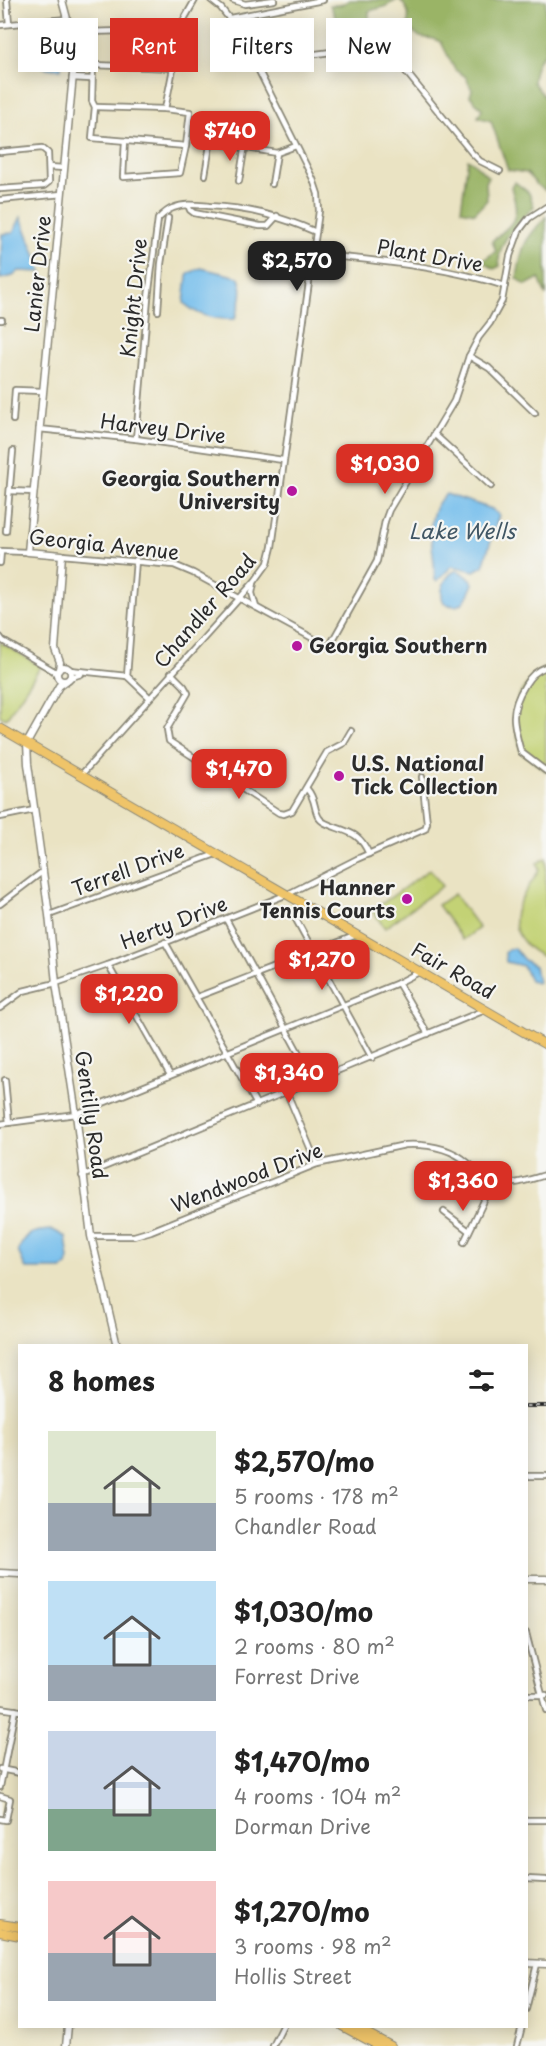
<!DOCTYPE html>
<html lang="en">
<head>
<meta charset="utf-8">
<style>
  body { margin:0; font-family:"Playpen Sans",sans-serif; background:#f2f2f2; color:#222; height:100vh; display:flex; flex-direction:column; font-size:22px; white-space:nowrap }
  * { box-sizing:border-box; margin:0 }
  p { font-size:20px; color:#767676 }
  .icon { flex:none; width:33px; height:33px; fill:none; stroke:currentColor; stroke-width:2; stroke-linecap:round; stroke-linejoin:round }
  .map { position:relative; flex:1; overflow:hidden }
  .details { position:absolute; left:18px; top:1344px; width:510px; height:684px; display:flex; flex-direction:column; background:#fff; border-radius:0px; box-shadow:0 3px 15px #0003 }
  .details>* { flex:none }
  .top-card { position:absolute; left:18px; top:18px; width:510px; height:54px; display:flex; gap:12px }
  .price { position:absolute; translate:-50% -51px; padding:0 14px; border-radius:12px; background:#d93025; color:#fff; font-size:20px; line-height:39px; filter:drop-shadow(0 2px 3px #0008) }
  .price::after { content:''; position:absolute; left:50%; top:36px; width:18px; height:14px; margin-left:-9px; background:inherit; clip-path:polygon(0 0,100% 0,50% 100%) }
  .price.selected { background:#222; color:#fff }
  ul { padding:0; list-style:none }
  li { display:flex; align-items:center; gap:18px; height:150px; padding:0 30px }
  li span { display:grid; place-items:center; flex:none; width:168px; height:120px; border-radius:0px; color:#555 }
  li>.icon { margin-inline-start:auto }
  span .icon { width:72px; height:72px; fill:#fffc; stroke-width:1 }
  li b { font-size:26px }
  h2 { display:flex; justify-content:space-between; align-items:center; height:72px; padding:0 30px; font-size:26px }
  .pill { padding:0 21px; border-radius:0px; background:#fff; box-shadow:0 3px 15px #0003; font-size:21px; line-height:54px }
  .pill.selected { background:#d93025; color:#fff }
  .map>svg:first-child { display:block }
  .green { fill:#c3d274; stroke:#777e50; stroke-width:1.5 }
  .forest { fill:#9ab466; stroke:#627048; stroke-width:1.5 }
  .water { fill:#73bdec; stroke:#4f748c; stroke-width:1.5 }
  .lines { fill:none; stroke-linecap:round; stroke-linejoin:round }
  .minor-casing { stroke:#8a8777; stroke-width:8 }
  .tertiary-casing { stroke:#8a8777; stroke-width:9 }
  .primary-casing { stroke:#8a8777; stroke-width:10 }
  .minor { stroke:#fff; stroke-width:4.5 }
  .tertiary { stroke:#fff; stroke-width:6 }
  .primary { stroke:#efc469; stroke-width:8 }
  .rail-casing { stroke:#2b2b2b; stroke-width:4 }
  .rail { stroke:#f6f6f2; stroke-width:1.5; stroke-dasharray:4.5; stroke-linecap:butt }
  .poi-dot { fill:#b5179e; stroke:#f6f6f2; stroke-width:2 }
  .labels { text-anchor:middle; stroke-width:4.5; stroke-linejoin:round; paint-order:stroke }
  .street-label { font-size:20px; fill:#2b2b2b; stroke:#f6f6f2 }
  .poi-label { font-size:20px; font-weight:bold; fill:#2b2b2b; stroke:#f6f6f2; text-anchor:end }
  .water-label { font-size:21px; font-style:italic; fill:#415765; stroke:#f6f6f2 }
</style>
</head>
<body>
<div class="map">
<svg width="546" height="2046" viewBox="0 0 546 2046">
  <rect width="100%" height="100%" fill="#f6f6f2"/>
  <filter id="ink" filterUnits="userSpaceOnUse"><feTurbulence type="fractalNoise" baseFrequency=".0167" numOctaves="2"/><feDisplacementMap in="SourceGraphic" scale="12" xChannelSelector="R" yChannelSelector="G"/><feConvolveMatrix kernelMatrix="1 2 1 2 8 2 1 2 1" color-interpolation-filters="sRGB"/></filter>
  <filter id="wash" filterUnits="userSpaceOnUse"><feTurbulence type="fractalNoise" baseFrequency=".008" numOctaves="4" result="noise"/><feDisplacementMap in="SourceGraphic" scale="24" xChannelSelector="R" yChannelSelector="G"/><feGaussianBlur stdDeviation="1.35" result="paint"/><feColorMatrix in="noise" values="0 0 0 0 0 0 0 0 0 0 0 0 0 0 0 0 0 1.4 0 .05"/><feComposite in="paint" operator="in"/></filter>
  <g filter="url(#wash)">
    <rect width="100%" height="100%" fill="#eae3c3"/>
    <g class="green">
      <path d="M0,642L41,666L6,719L0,716Z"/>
      <path d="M546,667V771L521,752C512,710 509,695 546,667Z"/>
      <path d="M546,858V957H545C536,954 529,949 523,941C502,916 527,892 539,870L537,863Z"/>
      <path d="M430,869L442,886L385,928L372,911Z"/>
      <path d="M454,894L479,928L463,940L438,905Z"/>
    </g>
    <g class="forest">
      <path d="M350,0H397L384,7L369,11V20L360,33L345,38L330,5H340Z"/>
      <path d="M400,0H546V53C536,59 534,72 533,82L546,99V191L536,184L527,173L508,170L491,121L478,117L482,109L470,96L472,90L465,76L455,70L441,42L434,39L420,37L407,27C410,14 409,10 400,0Z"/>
      <path d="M468,159L474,163L488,177L486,183L487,200L475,213L461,210Z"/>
      <path d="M515,182L529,193L534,207C520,220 494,245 500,266L494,269L482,261L496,251L492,241C517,220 520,218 511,187Z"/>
      <path d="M546,217V296L539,278L526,285L517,278C522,246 523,241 546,217Z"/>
    </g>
    <g class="water">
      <path d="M38,33L47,34C58,41 64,56 61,69C54,69 47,69 41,66C25,59 13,39 38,33Z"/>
      <path d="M21,217L42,272L19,271L13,276L0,279L2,234L13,233Z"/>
      <path d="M201,268L238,277C246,289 239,306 235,319C216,320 198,317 184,303L187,276L189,273Z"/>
      <path d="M446,494L492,509L499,515L483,566L474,571L452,566L437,581L435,580C436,552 420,516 446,494Z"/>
      <path d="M457,570L471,579L473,584C466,599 463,612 444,603C438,591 445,575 457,570Z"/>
      <path d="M514,948L524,960L535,966L538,982L536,983L530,980L523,966L506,962L505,953L509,949Z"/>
      <path d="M53,1230L66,1237L69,1259L67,1266L61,1269H26L18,1251C26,1232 33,1231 53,1230Z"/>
    </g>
  </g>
  <g filter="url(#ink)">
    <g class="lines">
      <g class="minor-casing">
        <g id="minor">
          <path d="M7,0L9,24"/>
          <path d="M233,0L245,4L274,0"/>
          <path d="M230,18L323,0"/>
          <path d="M0,25L67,19"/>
          <path d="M178,42L124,31L86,32L88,57L93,65L92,101L95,107L92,138L186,146L190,112L165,109L182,23L195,0"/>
          <path d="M255,62L369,47L381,49L394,57L472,153L480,161L500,171"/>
          <path d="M93,65L173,68"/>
          <path d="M72,78L91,79"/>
          <path d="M95,107L165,109"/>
          <path d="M125,141L123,177L180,173L186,146"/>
          <path d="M210,142L277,153L296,146"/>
          <path d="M0,152L42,148L48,153L49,182L44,186L0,189"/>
          <path d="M49,167L64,168"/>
          <path d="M205,175L215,115"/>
          <path d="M239,181L249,120"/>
          <path d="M272,184L277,153"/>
          <path d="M0,200L62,194"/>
          <path d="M188,205L190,210L194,213L260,226H268L277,216"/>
          <path d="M314,254C377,261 444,266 505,286"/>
          <path d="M158,311L161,264L168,218"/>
          <path d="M0,320H2"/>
          <path d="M469,356L489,368L535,413"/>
          <path d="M13,420L15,390L43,391"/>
          <path d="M39,429L136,439L283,460"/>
          <path d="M434,434L491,486"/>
          <path d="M136,439L148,298L158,219C163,214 167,210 173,208C185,203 197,205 209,206C249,208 280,216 316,232"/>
          <path d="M10,491L34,492"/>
          <path d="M6,531L13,451"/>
          <path d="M0,551L28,552"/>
          <path d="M62,555L174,565L193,573L329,647L377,561L385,521L389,510L454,401L469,356L479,337L490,323L502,301L510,256L519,231L529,218L546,207"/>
          <path d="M0,563L1,551"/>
          <path d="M254,583L252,593L256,607"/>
          <path d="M0,637L3,641L54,671L58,677"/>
          <path d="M546,667C537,670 530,676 525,685C509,711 513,723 521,752L546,771"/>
          <path d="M70,670L127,676"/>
          <path d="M171,673L184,686L188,693L167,729L169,741L279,813L284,814L292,811L327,752L344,743L351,731"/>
          <path d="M127,676L136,560"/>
          <path d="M127,676L149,697"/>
          <path d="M69,678L81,674"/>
          <path d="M81,775L255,581L268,563L272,547L319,211L318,194L313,179L239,31L221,8L211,0"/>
          <path d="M307,789C317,800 313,811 320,819C323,823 328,824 332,826C352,833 360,834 369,854"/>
          <path d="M0,817L34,810"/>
          <path d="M0,904L42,872"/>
          <path d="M293,914L372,1058"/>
          <path d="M49,915L216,854"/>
          <path d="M226,919L314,1081"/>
          <path d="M165,942L257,1105"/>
          <path d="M108,965L170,1075"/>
          <path d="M398,983L428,1034"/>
          <path d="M197,997L357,935"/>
          <path d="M0,1008L23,991L56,983L108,965L288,894L357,859L425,829L427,823L422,777"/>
          <path d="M5,1080L9,1123"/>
          <path d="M287,1093L317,1164"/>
          <path d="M0,1124L76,1114L398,983L421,971"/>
          <path d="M82,1176L485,1010"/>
          <path d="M444,1212L469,1231"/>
          <path d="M91,1236H134L151,1231L317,1164L405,1145C427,1144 451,1148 468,1163C477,1169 484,1179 495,1182C511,1187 530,1179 546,1175"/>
          <path d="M464,1242L493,1182"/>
          <path d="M526,1476H546"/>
          <path d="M526,1633L546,1710"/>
          <path d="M526,1695H546"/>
          <path d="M0,1708L20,1711"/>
          <path d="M0,1769L20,1773"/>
          <path d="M0,1787L15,1710"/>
          <path d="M0,1796L10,1799L6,1820L0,1819"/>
          <path d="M526,1820H546"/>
          <path d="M526,1879L546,1880"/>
          <path d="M526,2009L537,1964"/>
          <path d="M273,2046L283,2026"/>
          <path d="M517,2046L522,2026"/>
        </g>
      </g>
      <g class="tertiary-casing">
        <g id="tertiary">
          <circle cx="64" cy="674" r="7"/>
          <path d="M59,670L60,662L55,649L62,555L28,552L74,64L70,30L62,0"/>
          <path d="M66,681L59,686L27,743L28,764L49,915L56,983L76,1114L91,1236L117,1346"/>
          <path d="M0,1573L20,1574"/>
          <path d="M526,1579H546"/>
          <path d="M526,1963L546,1964"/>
          <path d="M66,2046L68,2026"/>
        </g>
      </g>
      <g class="primary-casing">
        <g id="primary">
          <path d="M0,728L546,1045"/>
          <path d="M0,1924L20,1927"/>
          <path d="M0,1932L20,1936"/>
          <path d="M342,2026L379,2046"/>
          <path d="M353,2026L391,2046"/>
        </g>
      </g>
      <use href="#minor" class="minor"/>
      <use href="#tertiary" class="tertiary"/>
      <use href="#primary" class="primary"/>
      <g class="rail-casing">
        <path id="rail" d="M526,1406H546"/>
      </g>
      <use href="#rail" class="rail"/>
    </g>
  </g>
  <g class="poi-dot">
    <circle cx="292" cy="491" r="6"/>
    <circle cx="297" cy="646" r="6"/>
    <circle cx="339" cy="776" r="6"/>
    <circle cx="407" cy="899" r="6"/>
  </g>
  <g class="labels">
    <g class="street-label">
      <text transform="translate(430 256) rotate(10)" y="7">Plant Drive</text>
      <text transform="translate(38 274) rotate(-84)" y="7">Lanier Drive</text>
      <text transform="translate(134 298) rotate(-84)" y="7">Knight Drive</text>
      <text transform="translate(163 429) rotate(7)" y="7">Harvey Drive</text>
      <text transform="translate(104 545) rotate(6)" y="7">Georgia Avenue</text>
      <text transform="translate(205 611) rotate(-49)" y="7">Chandler Road</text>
      <text transform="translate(128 870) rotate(-20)" y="7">Terrell Drive</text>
      <text transform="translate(174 923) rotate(-21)" y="7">Herty Drive</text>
      <text transform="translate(453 971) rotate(30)" y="7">Fair Road</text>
      <text transform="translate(91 1115) rotate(82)" y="7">Gentilly Road</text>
      <text transform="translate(247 1178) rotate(-21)" y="7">Wendwood Drive</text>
    </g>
    <g class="poi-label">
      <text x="280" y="486">Georgia Southern<tspan x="280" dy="23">University</tspan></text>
      <text x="309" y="653" text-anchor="start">Georgia Southern</text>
      <text x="351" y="771" text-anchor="start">U.S. National<tspan x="351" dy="23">Tick Collection</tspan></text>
      <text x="395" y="895">Hanner<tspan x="395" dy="23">Tennis Courts</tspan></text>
    </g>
    <g class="water-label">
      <text x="462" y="539">Lake Wells</text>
    </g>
  </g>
</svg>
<b class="price" style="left:230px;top:162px">$740</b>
<b class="price selected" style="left:297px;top:292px">$2,570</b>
<b class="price" style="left:385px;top:495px">$1,030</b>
<b class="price" style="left:239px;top:800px">$1,470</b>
<b class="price" style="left:322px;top:991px">$1,270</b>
<b class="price" style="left:129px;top:1025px">$1,220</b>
<b class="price" style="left:289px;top:1104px">$1,340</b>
<b class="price" style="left:463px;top:1212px">$1,360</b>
<div class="top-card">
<a class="pill">Buy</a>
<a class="pill selected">Rent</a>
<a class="pill">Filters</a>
<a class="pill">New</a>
</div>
<section class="details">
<h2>8 homes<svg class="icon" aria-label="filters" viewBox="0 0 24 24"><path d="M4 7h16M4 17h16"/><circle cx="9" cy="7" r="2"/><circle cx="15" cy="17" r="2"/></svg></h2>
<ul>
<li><span style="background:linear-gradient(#dfe7d0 60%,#9aa5b1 0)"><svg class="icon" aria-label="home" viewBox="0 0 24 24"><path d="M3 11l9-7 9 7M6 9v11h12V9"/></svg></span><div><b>$2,570/mo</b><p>5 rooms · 178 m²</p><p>Chandler Road</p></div></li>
<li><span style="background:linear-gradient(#bfe0f5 70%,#9aa5b1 0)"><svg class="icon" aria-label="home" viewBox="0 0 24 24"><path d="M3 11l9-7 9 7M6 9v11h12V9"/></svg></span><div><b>$1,030/mo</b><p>2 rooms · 80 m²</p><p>Forrest Drive</p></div></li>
<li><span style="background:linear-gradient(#c9d6e8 65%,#7fa58c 0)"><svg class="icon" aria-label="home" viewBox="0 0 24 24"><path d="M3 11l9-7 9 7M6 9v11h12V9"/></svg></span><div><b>$1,470/mo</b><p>4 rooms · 104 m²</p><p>Dorman Drive</p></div></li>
<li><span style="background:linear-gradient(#f6c9c9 60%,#9aa5b1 0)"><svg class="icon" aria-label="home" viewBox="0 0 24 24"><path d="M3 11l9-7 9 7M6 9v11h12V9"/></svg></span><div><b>$1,270/mo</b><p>3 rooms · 98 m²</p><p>Hollis Street</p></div></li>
</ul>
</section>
</div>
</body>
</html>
